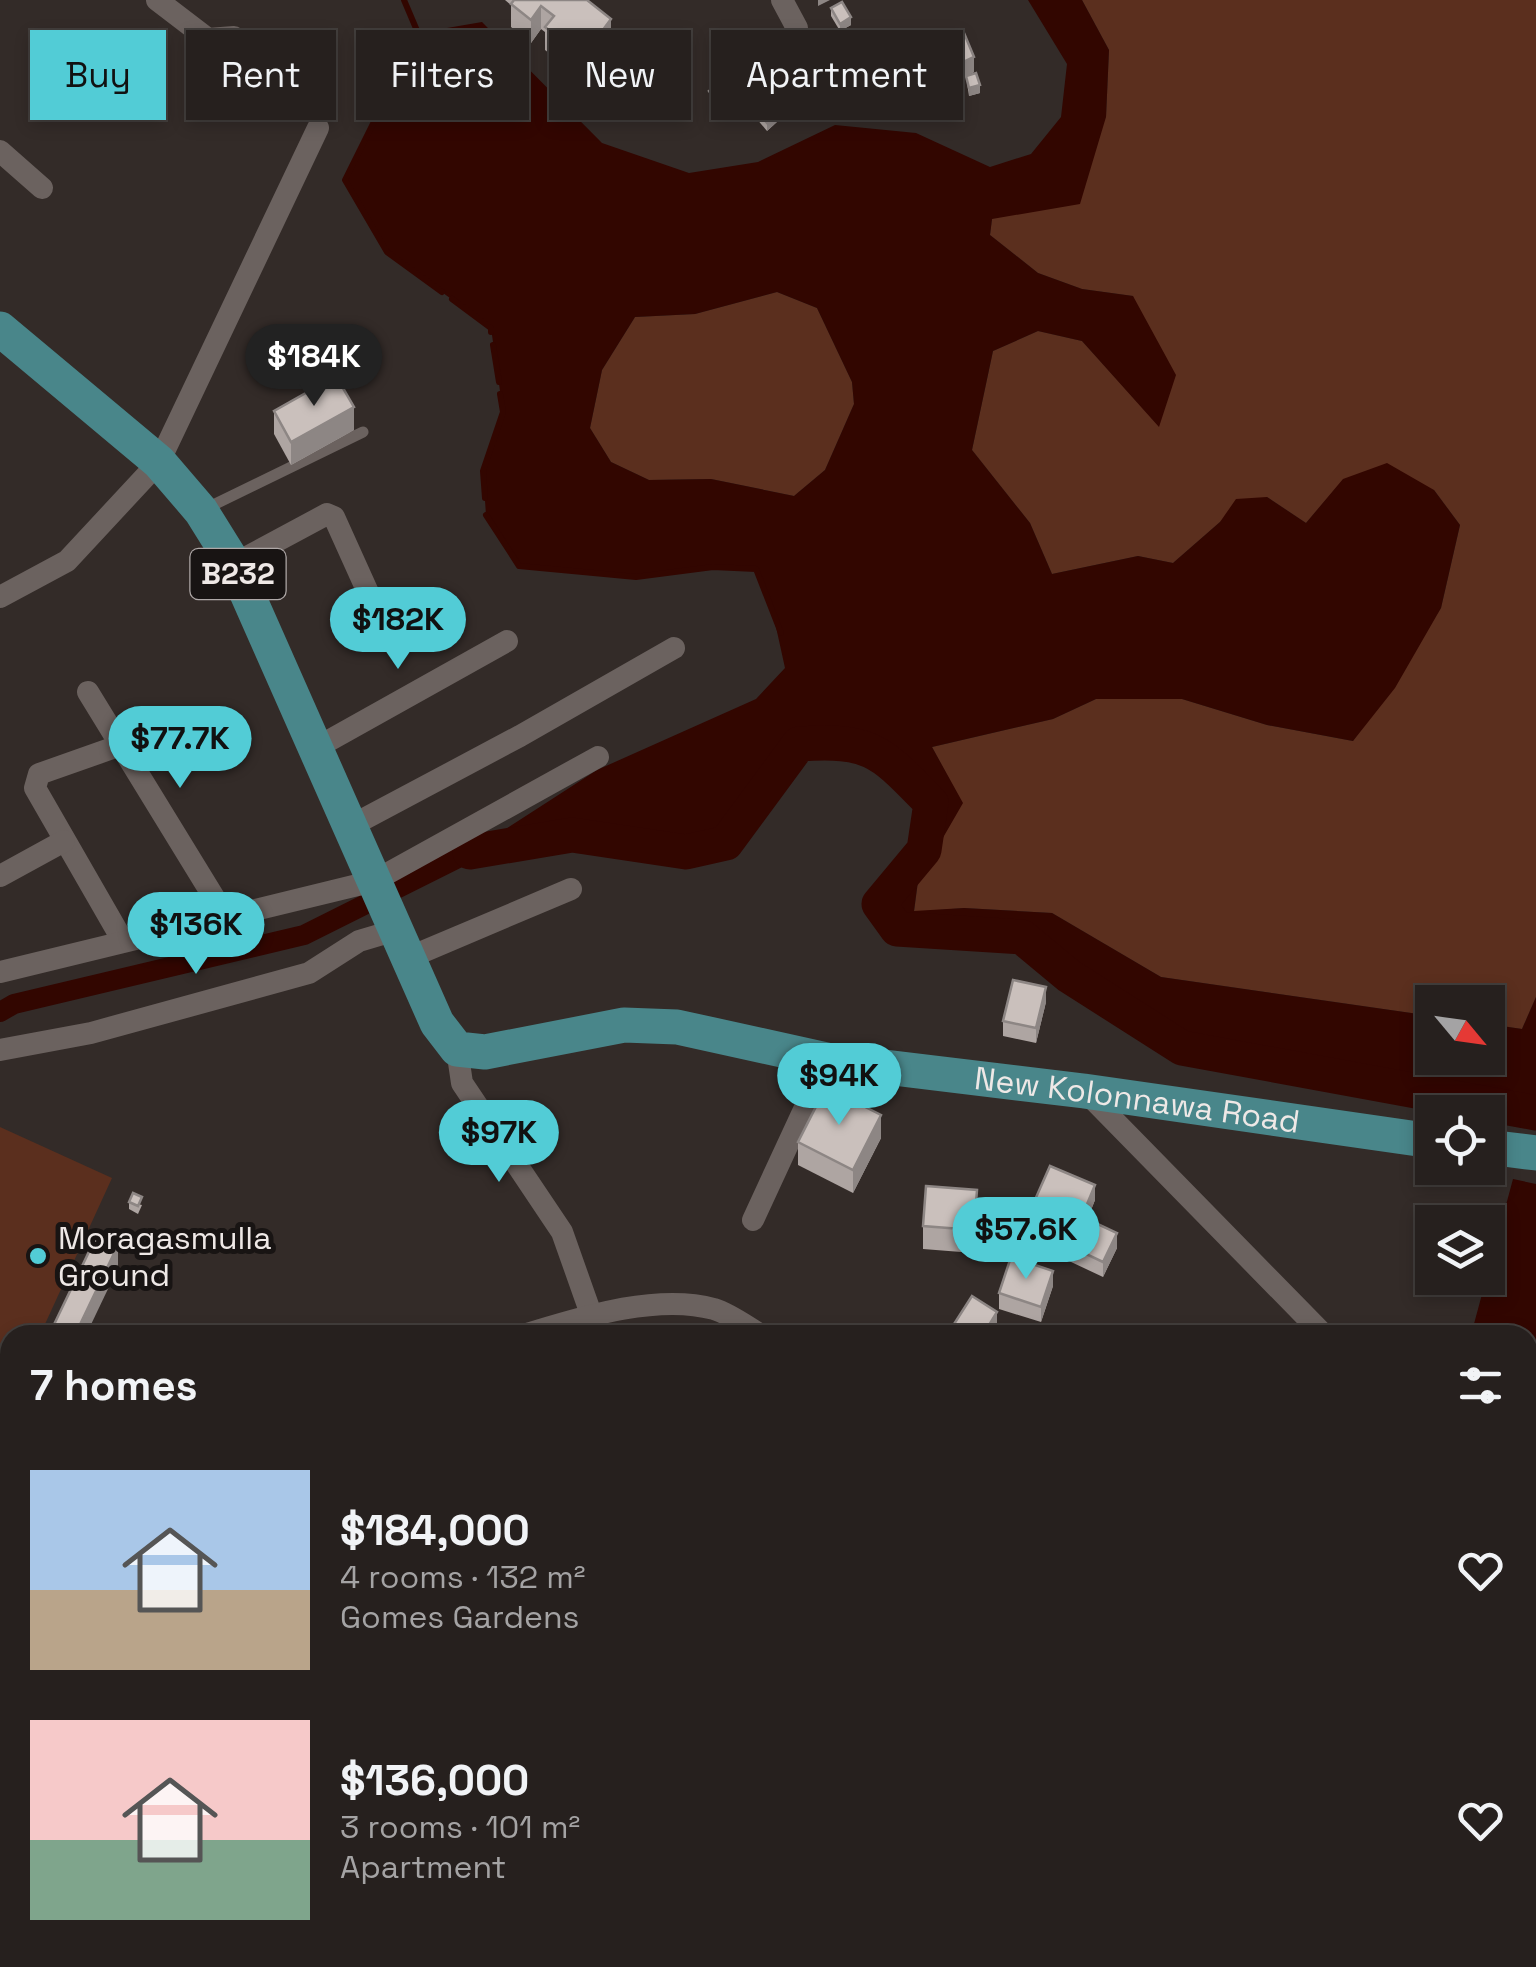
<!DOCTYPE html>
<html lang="en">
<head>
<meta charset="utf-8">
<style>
  body { margin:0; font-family:"Space Grotesk",sans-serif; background:#2e2827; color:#f1f3f6; height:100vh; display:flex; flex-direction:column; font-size:38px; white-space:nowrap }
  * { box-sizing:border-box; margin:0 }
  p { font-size:32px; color:#a4a3a4 }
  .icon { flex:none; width:55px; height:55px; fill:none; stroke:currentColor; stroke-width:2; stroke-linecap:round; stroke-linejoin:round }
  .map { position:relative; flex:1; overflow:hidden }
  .sheet { position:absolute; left:0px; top:1325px; width:1538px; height:642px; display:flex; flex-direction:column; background:#26201e; border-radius:30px 30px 0 0; box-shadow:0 5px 15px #0003,0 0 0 2px #423e3c }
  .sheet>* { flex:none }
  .hud { position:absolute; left:30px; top:30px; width:1000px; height:90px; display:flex; gap:20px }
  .needle { width:65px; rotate:119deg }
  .tools { position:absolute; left:1415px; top:985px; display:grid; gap:20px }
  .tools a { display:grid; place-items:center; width:90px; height:90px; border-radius:0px; background:#26201e; box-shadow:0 5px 15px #0003,0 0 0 2px #423e3c; font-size:50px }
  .price { position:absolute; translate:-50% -85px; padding:0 22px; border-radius:35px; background:#52ccd6; color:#111; font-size:32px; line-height:65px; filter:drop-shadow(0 2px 5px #0008) }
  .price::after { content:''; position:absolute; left:50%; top:60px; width:30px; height:22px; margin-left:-15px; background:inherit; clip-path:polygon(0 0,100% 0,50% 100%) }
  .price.on { background:#222; color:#fff }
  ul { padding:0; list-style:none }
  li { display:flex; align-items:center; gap:30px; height:250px; padding:0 30px }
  li span { display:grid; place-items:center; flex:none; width:280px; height:200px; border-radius:0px; color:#555 }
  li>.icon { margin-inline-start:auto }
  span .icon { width:120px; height:120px; fill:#fffc; stroke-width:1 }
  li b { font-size:42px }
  h2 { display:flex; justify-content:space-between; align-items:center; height:120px; padding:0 30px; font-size:42px }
  .chip { padding:0 35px; border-radius:0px; background:#26201e; box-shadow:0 5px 15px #0003,0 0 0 2px #423e3c; font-size:35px; line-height:90px }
  .chip.on { background:#52ccd6; color:#111 }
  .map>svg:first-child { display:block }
  .built { fill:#41332e }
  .green { fill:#5b2f1e }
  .water { fill:#320600; fill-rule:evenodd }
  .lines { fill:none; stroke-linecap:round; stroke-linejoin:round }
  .stream { stroke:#320600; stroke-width:6 }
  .canal { stroke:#320600; stroke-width:20 }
  .river { stroke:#320600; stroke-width:35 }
  .lane { stroke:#6b625f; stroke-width:11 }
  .street { stroke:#6b625f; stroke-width:22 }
  .primary { stroke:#49868a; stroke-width:35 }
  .wall { fill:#aea5a2 }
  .shaded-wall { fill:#8d8684 }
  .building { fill:#cac0bc; stroke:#8d8684; stroke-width:2.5 }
  .poi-dot { fill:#52ccd6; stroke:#181413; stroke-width:4 }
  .labels { text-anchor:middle; stroke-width:10; stroke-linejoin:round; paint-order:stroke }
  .shield { fill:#181413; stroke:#aea8a7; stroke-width:2.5 }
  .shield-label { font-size:30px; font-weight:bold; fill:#eee8e6 }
  .street-label { font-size:32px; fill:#eee8e6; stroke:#181413 }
  .poi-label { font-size:32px; fill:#eee8e6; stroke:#181413; text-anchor:start }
</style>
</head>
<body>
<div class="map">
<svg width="1536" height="1967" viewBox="0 0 1536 1967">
  <rect width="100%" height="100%" fill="#332b28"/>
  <path class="built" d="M10,1473V1546L0,1542V1491Z"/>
  <g class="green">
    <path d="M1082,0H1536V997L1522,1029L1488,1024V1002H1432V1016L1161,977L1052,913L964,908L914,912L918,881L962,803L932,747L1053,719L1096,699H1182L1267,725L1353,741L1441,608L1460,525L1434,490L1343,480L1306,523L1267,497L1220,522L1173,563L1138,556L1052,574L1030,523L972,450L993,351L1038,331L1082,341L1159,426L1133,296L1082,289L1038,273L990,235L992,219L1106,117L1109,50Z"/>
    <path d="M777,292L817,308L852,382L854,404L825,470L794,496L711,479L649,480L611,462L590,428L602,370L635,317L695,314Z"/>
    <path d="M0,1127L112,1178L40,1335H10V1401L0,1423Z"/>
    <path d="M1536,1432V1967H1279L1284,1958H1528V1447Z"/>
    <path d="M720,1958H986L987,1967H734Z"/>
  </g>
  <g class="water">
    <path d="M1028,0H1082L1109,50L1106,117L1080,204L992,219L990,235L1038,273L1082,289L1133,296L1176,375L1159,427L1082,341L1038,331L993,351L972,450L1030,523L1052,574L1138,556L1173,563L1220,522L1236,499L1267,497L1306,523L1343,479L1387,463L1434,490L1460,525L1441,608L1395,688L1353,741L1267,725L1182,699H1096L1053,719L932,747L963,803L918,881L914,911L964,908L1052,913L1161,977L1432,1016V1058H1488V1024L1522,1029L1536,997V1113L1182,1048L1069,976L1022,937L897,929L879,904L924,850L931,803C881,752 873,739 799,744L726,843L686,852L572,835L470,852L597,770L756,699L785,668L776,627L756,569L713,567L636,577L519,566L486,515L483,471L503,412L491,328L387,252L345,181L418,33L482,22L602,143L689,173L758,162L835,125L916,133L990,167L1031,154L1061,117L1067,64ZM777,292L817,308L852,382L854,404L825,470L794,496L711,479L649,480L611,462L590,428L602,370L635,317L695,314Z"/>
    <path d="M1513,1179L1536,1184V1432L1528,1447V1335H1471Z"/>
    <path d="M669,1958H720L734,1967H669Z"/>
    <path d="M1110,1958H1284L1279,1967H1102Z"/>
  </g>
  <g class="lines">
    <g class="stream">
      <path d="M404,0L418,33L345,180L387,252L442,292"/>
      <path d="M452,299L491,328V332"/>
      <path d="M493,345L499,382"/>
      <path d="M485,498L483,471L503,412L500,394"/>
      <path d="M486,515L519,566L636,577L713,567L756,569L781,633"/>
      <path d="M669,1958V1967"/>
      <path d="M1102,1967L1110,1958"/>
    </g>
    <path class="canal" d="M0,1012L14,1004L304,935L470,852"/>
    <path class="river" d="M470,852L572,835L686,852L726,843L799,744C873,739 881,752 931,803L924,850L879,904L897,929L1022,937L1069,976L1182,1048L1536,1113"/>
    <path class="lane" d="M205,509L363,432"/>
    <g class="street">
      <path d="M157,0L208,39L234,37"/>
      <path d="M782,0L797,28"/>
      <path d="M0,151L42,188"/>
      <path d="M234,564L327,514L334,517L380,619"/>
      <path d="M0,597L67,561L159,462L318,128"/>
      <path d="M88,692L226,917"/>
      <path d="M121,745L39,774L35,788L123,941"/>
      <path d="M314,749L507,641"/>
      <path d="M349,827L520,736L674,648"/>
      <path d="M0,876L64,841"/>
      <path d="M408,958L571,889"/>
      <path d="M0,972L374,881L598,757"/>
      <path d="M457,1049L462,1083L562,1232L591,1314"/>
      <path d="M0,1050L91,1033L309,973L359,941L396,930"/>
      <path d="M1085,1091L1324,1335"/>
      <path d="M753,1220L827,1060"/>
      <path d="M524,1335C580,1318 656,1293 714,1309C730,1314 746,1326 761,1335"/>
      <path d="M102,1958L156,1967"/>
      <path d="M405,1966V1967"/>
      <path d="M46,1967L50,1958"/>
      <path d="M293,1967L295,1958"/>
    </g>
    <g class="primary">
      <path id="s1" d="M0,329L159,462L201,511L234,564L437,1023L457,1049L485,1052L624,1025L677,1027L827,1060L1084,1091L1432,1141"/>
      <path d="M1488,1147L1536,1153"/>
    </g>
  </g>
  <g class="wall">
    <path d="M505,0H587L611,42L591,69L574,55L566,66L545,50V32L541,29L531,43L511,27V5Z"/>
    <path d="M831,8L851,25L840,31L831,16Z"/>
    <path d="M944,42L974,72L968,75L980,93L969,96L966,76L955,81L944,58Z"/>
    <path d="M740,64L765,74L751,86L740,72Z"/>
    <path d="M807,81L831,90L816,100L807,88Z"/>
    <path d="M709,91L734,104L720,114L709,99Z"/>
    <path d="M756,110L778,121L767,131L756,118Z"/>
    <path d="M274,411L354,430L291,465L274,434Z"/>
    <path d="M1046,1002L1036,1043L1003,1036V1021Z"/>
    <path d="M881,1138L853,1193L798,1165V1142Z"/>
    <path d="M1095,1200L1086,1223L1117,1248L1103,1277L1069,1261V1246L1075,1235L1034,1218V1202Z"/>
    <path d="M129,1202L142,1205L138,1214L129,1209Z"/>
    <path d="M977,1213L974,1253L923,1249V1226Z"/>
    <path d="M1053,1286L1041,1322L999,1309V1293Z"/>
  </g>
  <g class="shaded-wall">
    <path d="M818,0H830L818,6Z"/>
    <path d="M541,6V29L531,43V20Z"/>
    <path d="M851,17V25L840,31V24Z"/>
    <path d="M611,19V42L591,69V46Z"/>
    <path d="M574,32V55L566,66V43Z"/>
    <path d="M974,57V72L955,81V66Z"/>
    <path d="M765,67V74L751,86V78Z"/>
    <path d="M831,82V90L816,100V93Z"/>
    <path d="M980,85V93L969,96V88Z"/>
    <path d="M734,97V104L720,114V107Z"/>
    <path d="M778,113V121L767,131V123Z"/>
    <path d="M354,407V430L291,465V442Z"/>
    <path d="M1046,987V1002L1036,1043V1028Z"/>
    <path d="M881,1115V1138L853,1193V1170Z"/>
    <path d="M1095,1185V1200L1080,1237V1221Z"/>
    <path d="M977,1190V1213L974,1253V1230Z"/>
    <path d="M1117,1233V1248L1103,1277V1262Z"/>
    <path d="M118,1245V1268L86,1335H75Z"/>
    <path d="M1053,1271V1286L1041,1322V1307Z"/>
    <path d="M997,1312V1328L993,1335H983Z"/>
  </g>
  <g class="building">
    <path d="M514,0H587L611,19L591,46L574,32L566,43L545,27L554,16L541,6L531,20L511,4Z"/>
    <path d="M842,2L851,17L840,24L831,8Z"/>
    <path d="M964,33L974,57L955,66L944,42Z"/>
    <path d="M754,53L765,67L751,78L740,64Z"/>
    <path d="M822,69L831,82L816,93L807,81Z"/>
    <path d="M976,73L980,85L969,88L966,76Z"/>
    <path d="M722,81L734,97L720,107L709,91Z"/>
    <path d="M766,101L778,113L767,123L756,110Z"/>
    <path d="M336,376L354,407L291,442L274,411Z"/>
    <path d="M1013,980L1046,987L1036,1028L1003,1021Z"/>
    <path d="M826,1087L881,1115L853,1170L798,1142Z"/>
    <path d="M1050,1166L1095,1185L1080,1221L1034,1202Z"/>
    <path d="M926,1186L977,1190L974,1230L923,1226Z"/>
    <path d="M133,1193L142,1197L138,1206L129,1202Z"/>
    <path d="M1089,1220L1117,1233L1103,1262L1069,1246L1076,1232Z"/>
    <path d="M97,1235L118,1245L75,1335H49Z"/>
    <path d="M1011,1257L1053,1271L1041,1307L999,1293Z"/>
    <path d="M972,1296L997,1312L983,1335H947Z"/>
  </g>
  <circle class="poi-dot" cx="38" cy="1256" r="10"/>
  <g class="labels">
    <rect class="shield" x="190.5" y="549" width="95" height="50" rx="8"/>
    <g class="shield-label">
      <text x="238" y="584">B232</text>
    </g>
    <g class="street-label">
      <text dy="11" stroke="none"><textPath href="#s1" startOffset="1558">New Kolonnawa Road</textPath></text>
    </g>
    <g class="poi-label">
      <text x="58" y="1249">Moragasmulla<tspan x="58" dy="37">Ground</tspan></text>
    </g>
  </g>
</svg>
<div class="tools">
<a><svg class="needle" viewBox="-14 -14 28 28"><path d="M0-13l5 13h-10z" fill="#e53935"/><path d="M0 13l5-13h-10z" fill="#a4a3a4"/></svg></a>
<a><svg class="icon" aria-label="locate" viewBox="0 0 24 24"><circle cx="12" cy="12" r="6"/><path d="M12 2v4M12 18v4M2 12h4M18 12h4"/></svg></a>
<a><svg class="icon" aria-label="layers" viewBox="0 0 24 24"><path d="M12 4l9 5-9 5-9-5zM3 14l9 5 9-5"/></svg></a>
</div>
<b class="price on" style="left:314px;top:409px">$184K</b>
<b class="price" style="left:398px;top:672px">$182K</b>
<b class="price" style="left:180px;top:791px">$77.7K</b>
<b class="price" style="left:196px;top:977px">$136K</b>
<b class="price" style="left:839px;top:1128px">$94K</b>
<b class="price" style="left:499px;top:1185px">$97K</b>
<b class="price" style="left:1026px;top:1282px">$57.6K</b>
<div class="hud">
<a class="chip on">Buy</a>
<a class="chip">Rent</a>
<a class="chip">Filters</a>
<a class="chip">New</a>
<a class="chip">Apartment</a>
</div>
<section class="sheet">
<h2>7 homes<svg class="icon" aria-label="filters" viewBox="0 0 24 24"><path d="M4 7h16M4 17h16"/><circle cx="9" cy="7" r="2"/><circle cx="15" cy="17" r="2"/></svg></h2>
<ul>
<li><span style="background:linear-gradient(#a9c7e8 60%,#b9a48a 0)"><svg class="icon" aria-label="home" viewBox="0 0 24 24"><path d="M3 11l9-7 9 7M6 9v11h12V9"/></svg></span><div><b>$184,000</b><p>4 rooms · 132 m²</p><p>Gomes Gardens</p></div><svg class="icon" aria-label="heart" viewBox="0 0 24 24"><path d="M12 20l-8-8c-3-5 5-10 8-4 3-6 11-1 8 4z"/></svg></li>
<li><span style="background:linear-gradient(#f6c9c9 60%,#7fa58c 0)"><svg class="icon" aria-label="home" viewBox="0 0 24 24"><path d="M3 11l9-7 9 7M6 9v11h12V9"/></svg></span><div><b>$136,000</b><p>3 rooms · 101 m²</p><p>Apartment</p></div><svg class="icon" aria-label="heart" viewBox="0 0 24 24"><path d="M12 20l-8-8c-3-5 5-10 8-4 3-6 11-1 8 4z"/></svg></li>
</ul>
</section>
</div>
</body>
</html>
